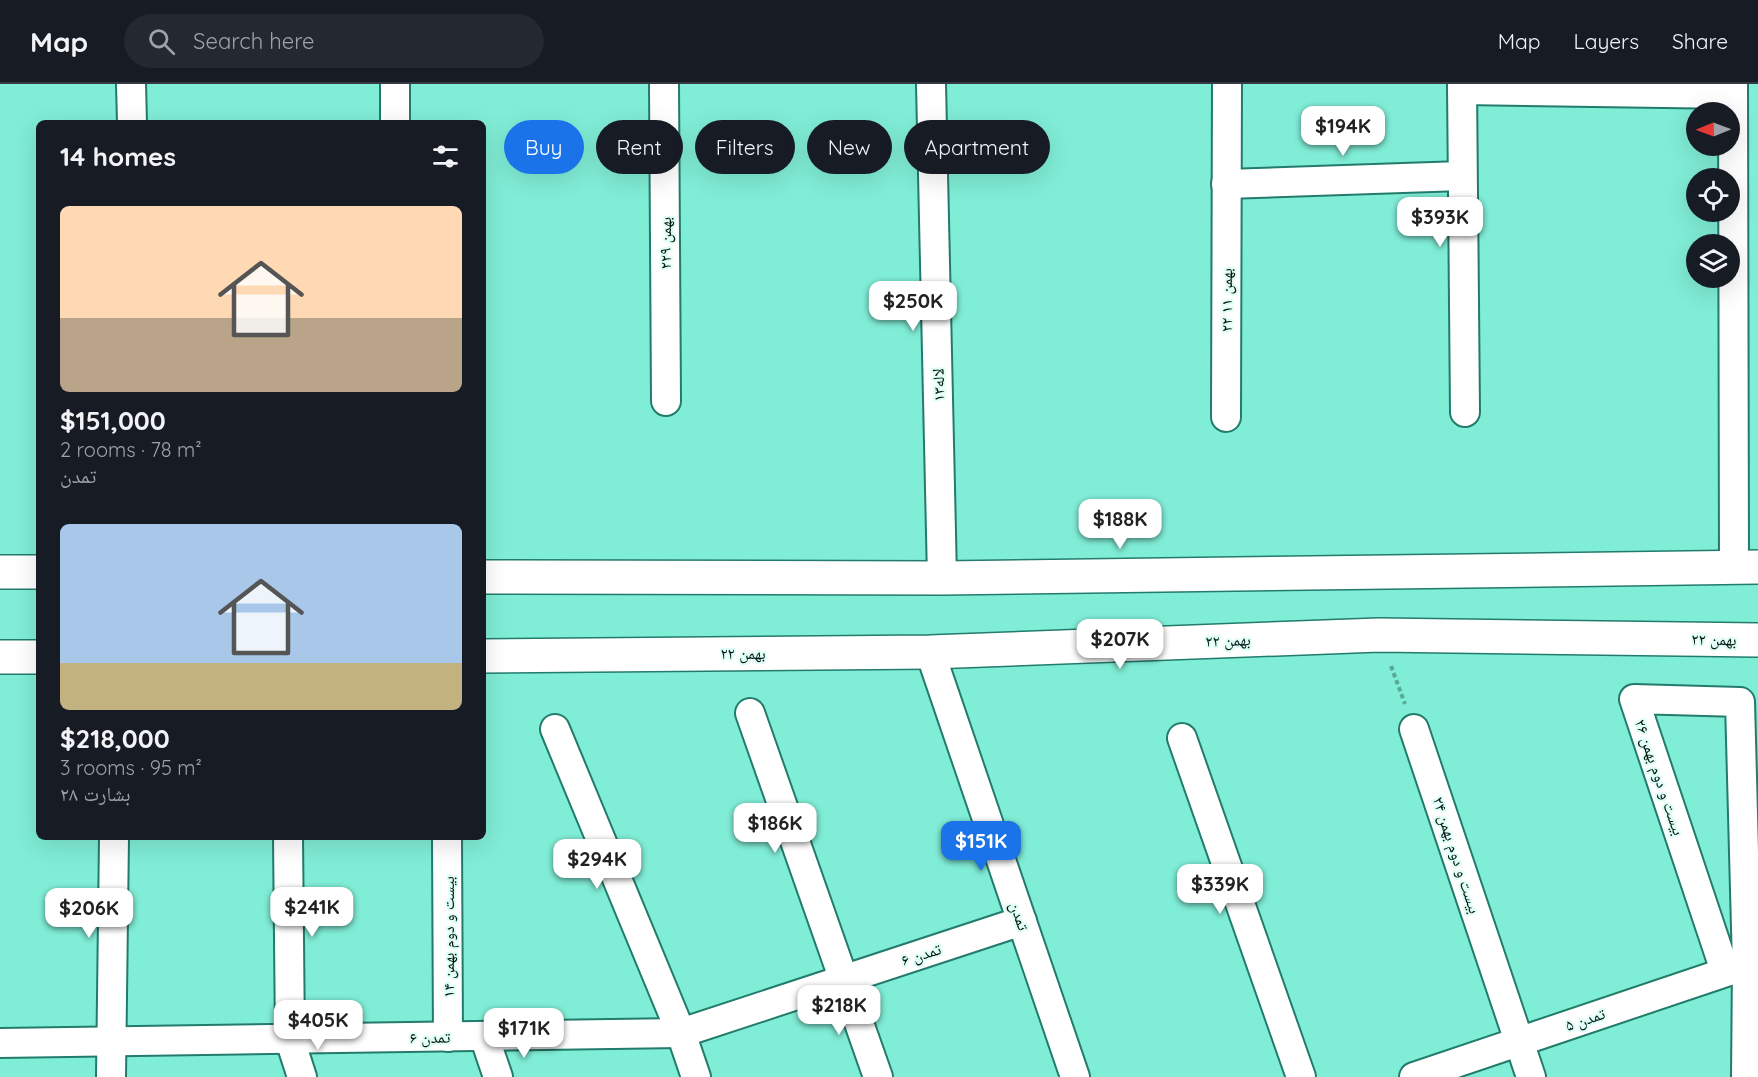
<!DOCTYPE html>
<html lang="en">
<head>
<meta charset="utf-8">
<style>
  body { margin:0; font-family:Quicksand,"Noto Naskh Arabic",sans-serif; background:#242831; color:#f1f3f6; height:100vh; display:flex; flex-direction:column; font-size:22px; white-space:nowrap }
  * { box-sizing:border-box; margin:0 }
  p { font-size:20px; color:#9ea1a6 }
  .icon { flex:none; width:33px; height:33px; fill:none; stroke:currentColor; stroke-width:2; stroke-linecap:round; stroke-linejoin:round }
  .map { position:relative; flex:1; overflow:hidden }
  .details { position:absolute; left:36px; top:36px; width:450px; height:720px; display:flex; flex-direction:column; background:#171b24; border-radius:9px; box-shadow:0 6px 24px #0002 }
  .details>* { flex:none }
  .top-card { position:absolute; left:504px; top:36px; width:570px; height:54px; display:flex; gap:12px }
  .needle { width:39px; rotate:269deg }
  .buttons { position:absolute; left:1686px; top:18px; display:grid; gap:12px }
  .buttons a { display:grid; place-items:center; width:54px; height:54px; border-radius:50%; background:#171b24; box-shadow:0 6px 24px #0002; font-size:30px }
  .price { position:absolute; translate:-50% -51px; padding:0 14px; border-radius:12px; background:#fff; color:#222; font-size:20px; line-height:39px; filter:drop-shadow(0 2px 3px #0008) }
  .price::after { content:''; position:absolute; left:50%; top:36px; width:18px; height:14px; margin-left:-9px; background:inherit; clip-path:polygon(0 0,100% 0,50% 100%) }
  .price.current { background:#1a73e8; color:#fff }
  ul { padding:0; list-style:none }
  li { display:grid; align-content:center; gap:12px; height:318px; padding:0 24px }
  li span { display:grid; place-items:center; height:186px; border-radius:9px; color:#555 }
  li>.icon { margin-inline-start:auto }
  span .icon { width:108px; height:108px; fill:#fffc; stroke-width:1 }
  li b { font-size:26px }
  h2 { display:flex; justify-content:space-between; align-items:center; height:72px; padding:0 24px; font-size:26px }
  .tag { padding:0 21px; border-radius:27px; background:#171b24; box-shadow:0 6px 24px #0002; font-size:21px; line-height:54px }
  .tag.current { background:#1a73e8; color:#fff }
  header { display:flex; align-items:center; gap:36px; box-sizing:border-box; height:84px; padding:0 30px; background:#171b24; border-bottom:2px solid #363941 }
  header strong { font-size:28px }
  nav { display:flex; gap:33px; margin-inline-start:auto; font-size:21px }
  .search { width:420px; height:54px; background:#242831; display:flex; align-items:center; gap:15px; box-sizing:border-box; padding:0 21px; border-radius:33px; color:#9ea1a6; font-size:22px }
  .map>svg:first-child { display:block }
  .lines { fill:none; stroke-linecap:round; stroke-linejoin:round }
  .minor-casing { stroke:#237b6b; stroke-width:32 }
  .major-casing { stroke:#237b6b; stroke-width:36 }
  .path { stroke:#58a998; stroke-width:4; stroke-dasharray:4.5 3; stroke-linecap:butt }
  .minor { stroke:#fff; stroke-width:28 }
  .major { stroke:#fff; stroke-width:33 }
  .labels { text-anchor:middle; stroke-width:4.5; stroke-linejoin:round; paint-order:stroke }
  .street-label { font-size:16px; fill:#011712; stroke:#e1fef6 }
</style>
</head>
<body>
<header>
<strong>Map</strong>
<div class="search"><svg class="icon" aria-label="search" viewBox="0 0 24 24"><circle cx="10" cy="10" r="6"/><path d="M15 15l6 6"/></svg>Search here</div>
<nav><a>Map</a><a>Layers</a><a>Share</a></nav>
</header>
<div class="map">
<svg width="1758" height="993" viewBox="0 0 1758 993">
  <rect width="100%" height="100%" fill="#80edd6"/>
  <g class="lines">
    <g class="minor-casing">
      <g id="minor">
        <path d="M131,0L132,39"/>
        <path d="M395,0V39"/>
        <path d="M664,0L666,317"/>
        <path d="M931,0L942,494"/>
        <path d="M1462,0L1465,328"/>
        <path d="M1733,0L1734,484"/>
        <path d="M1462,6L1733,10"/>
        <path d="M1226,100L1462,92"/>
        <path d="M1226,333L1227,0"/>
        <path d="M930,568L1075,993"/>
        <path d="M750,629L878,993"/>
        <path d="M555,645L681,949L696,993"/>
        <path d="M1414,645L1531,993"/>
        <path d="M1182,654L1301,993"/>
        <path d="M288,753L290,956L302,993"/>
        <path d="M447,753L448,953"/>
        <path d="M1725,887L1634,615L1740,618L1747,881L1746,993"/>
        <path d="M484,952L498,993"/>
        <path d="M0,959L681,949L1022,837"/>
        <path d="M111,993L114,753"/>
        <path d="M1414,993L1744,882"/>
      </g>
    </g>
    <g class="major-casing">
      <g id="major">
        <path d="M0,488H39"/>
        <path d="M483,493L942,494L1758,483"/>
        <path d="M483,572L930,568L1379,551L1758,556"/>
        <path d="M0,573H39"/>
      </g>
    </g>
    <path class="path" d="M1391,582L1405,620"/>
    <use href="#minor" class="minor"/>
    <use href="#major" class="major"/>
  </g>
  <g class="labels">
    <g class="street-label">
      <text transform="translate(665 159) rotate(-90)" y="6">۲۲بهمن ۹</text>
      <text transform="translate(1226 216) rotate(-90)" y="6">۲۲ بهمن ۱۱</text>
      <text transform="translate(938 301) rotate(-91)" y="6">لاله۱۳</text>
      <text transform="translate(1714 555) rotate(1)" y="6">۲۲ بهمن</text>
      <text transform="translate(1228 556) rotate(-2)" y="6">۲۲ بهمن</text>
      <text x="743" y="575">۲۲ بهمن</text>
      <text transform="translate(1660 693) rotate(71)" y="6">بیست و دوم بهمن ۲۶</text>
      <text transform="translate(1457 771) rotate(72)" y="6">بیست و دوم بهمن ۲۴</text>
      <text transform="translate(1020 832) rotate(71)" y="6">تمدن</text>
      <text transform="translate(448 853) rotate(-90)" y="6">بیست و دوم بهمن ۱۴</text>
      <text transform="translate(921 870) rotate(-18)" y="6">تمدن ۶</text>
      <text transform="translate(1585 935) rotate(-19)" y="6">تمدن ۵</text>
      <text transform="translate(430 953) rotate(-1)" y="6">تمدن ۶</text>
    </g>
  </g>
</svg>
<div class="buttons">
<a><svg class="needle" viewBox="-14 -14 28 28"><path d="M0-13l5 13h-10z" fill="#e53935"/><path d="M0 13l5-13h-10z" fill="#9ea1a6"/></svg></a>
<a><svg class="icon" aria-label="locate" viewBox="0 0 24 24"><circle cx="12" cy="12" r="6"/><path d="M12 2v4M12 18v4M2 12h4M18 12h4"/></svg></a>
<a><svg class="icon" aria-label="layers" viewBox="0 0 24 24"><path d="M12 4l9 5-9 5-9-5zM3 14l9 5 9-5"/></svg></a>
</div>
<b class="price" style="left:1343px;top:73px">$194K</b>
<b class="price" style="left:1440px;top:164px">$393K</b>
<b class="price" style="left:913px;top:248px">$250K</b>
<b class="price" style="left:1120px;top:466px">$188K</b>
<b class="price" style="left:1120px;top:586px">$207K</b>
<b class="price" style="left:775px;top:770px">$186K</b>
<b class="price current" style="left:981px;top:788px">$151K</b>
<b class="price" style="left:597px;top:806px">$294K</b>
<b class="price" style="left:1220px;top:831px">$339K</b>
<b class="price" style="left:312px;top:854px">$241K</b>
<b class="price" style="left:89px;top:855px">$206K</b>
<b class="price" style="left:839px;top:952px">$218K</b>
<b class="price" style="left:318px;top:967px">$405K</b>
<b class="price" style="left:524px;top:975px">$171K</b>
<div class="top-card">
<a class="tag current">Buy</a>
<a class="tag">Rent</a>
<a class="tag">Filters</a>
<a class="tag">New</a>
<a class="tag">Apartment</a>
</div>
<section class="details">
<h2>14 homes<svg class="icon" aria-label="filters" viewBox="0 0 24 24"><path d="M4 7h16M4 17h16"/><circle cx="9" cy="7" r="2"/><circle cx="15" cy="17" r="2"/></svg></h2>
<ul>
<li><span style="background:linear-gradient(#ffd9b3 60%,#b9a48a 0)"><svg class="icon" aria-label="home" viewBox="0 0 24 24"><path d="M3 11l9-7 9 7M6 9v11h12V9"/></svg></span><div><b>$151,000</b><p>2 rooms · 78 m²</p><p>تمدن</p></div></li>
<li><span style="background:linear-gradient(#a9c7e8 75%,#c2b280 0)"><svg class="icon" aria-label="home" viewBox="0 0 24 24"><path d="M3 11l9-7 9 7M6 9v11h12V9"/></svg></span><div><b>$218,000</b><p>3 rooms · 95 m²</p><p>بشارت ۲۸</p></div></li>
</ul>
</section>
</div>
</body>
</html>
